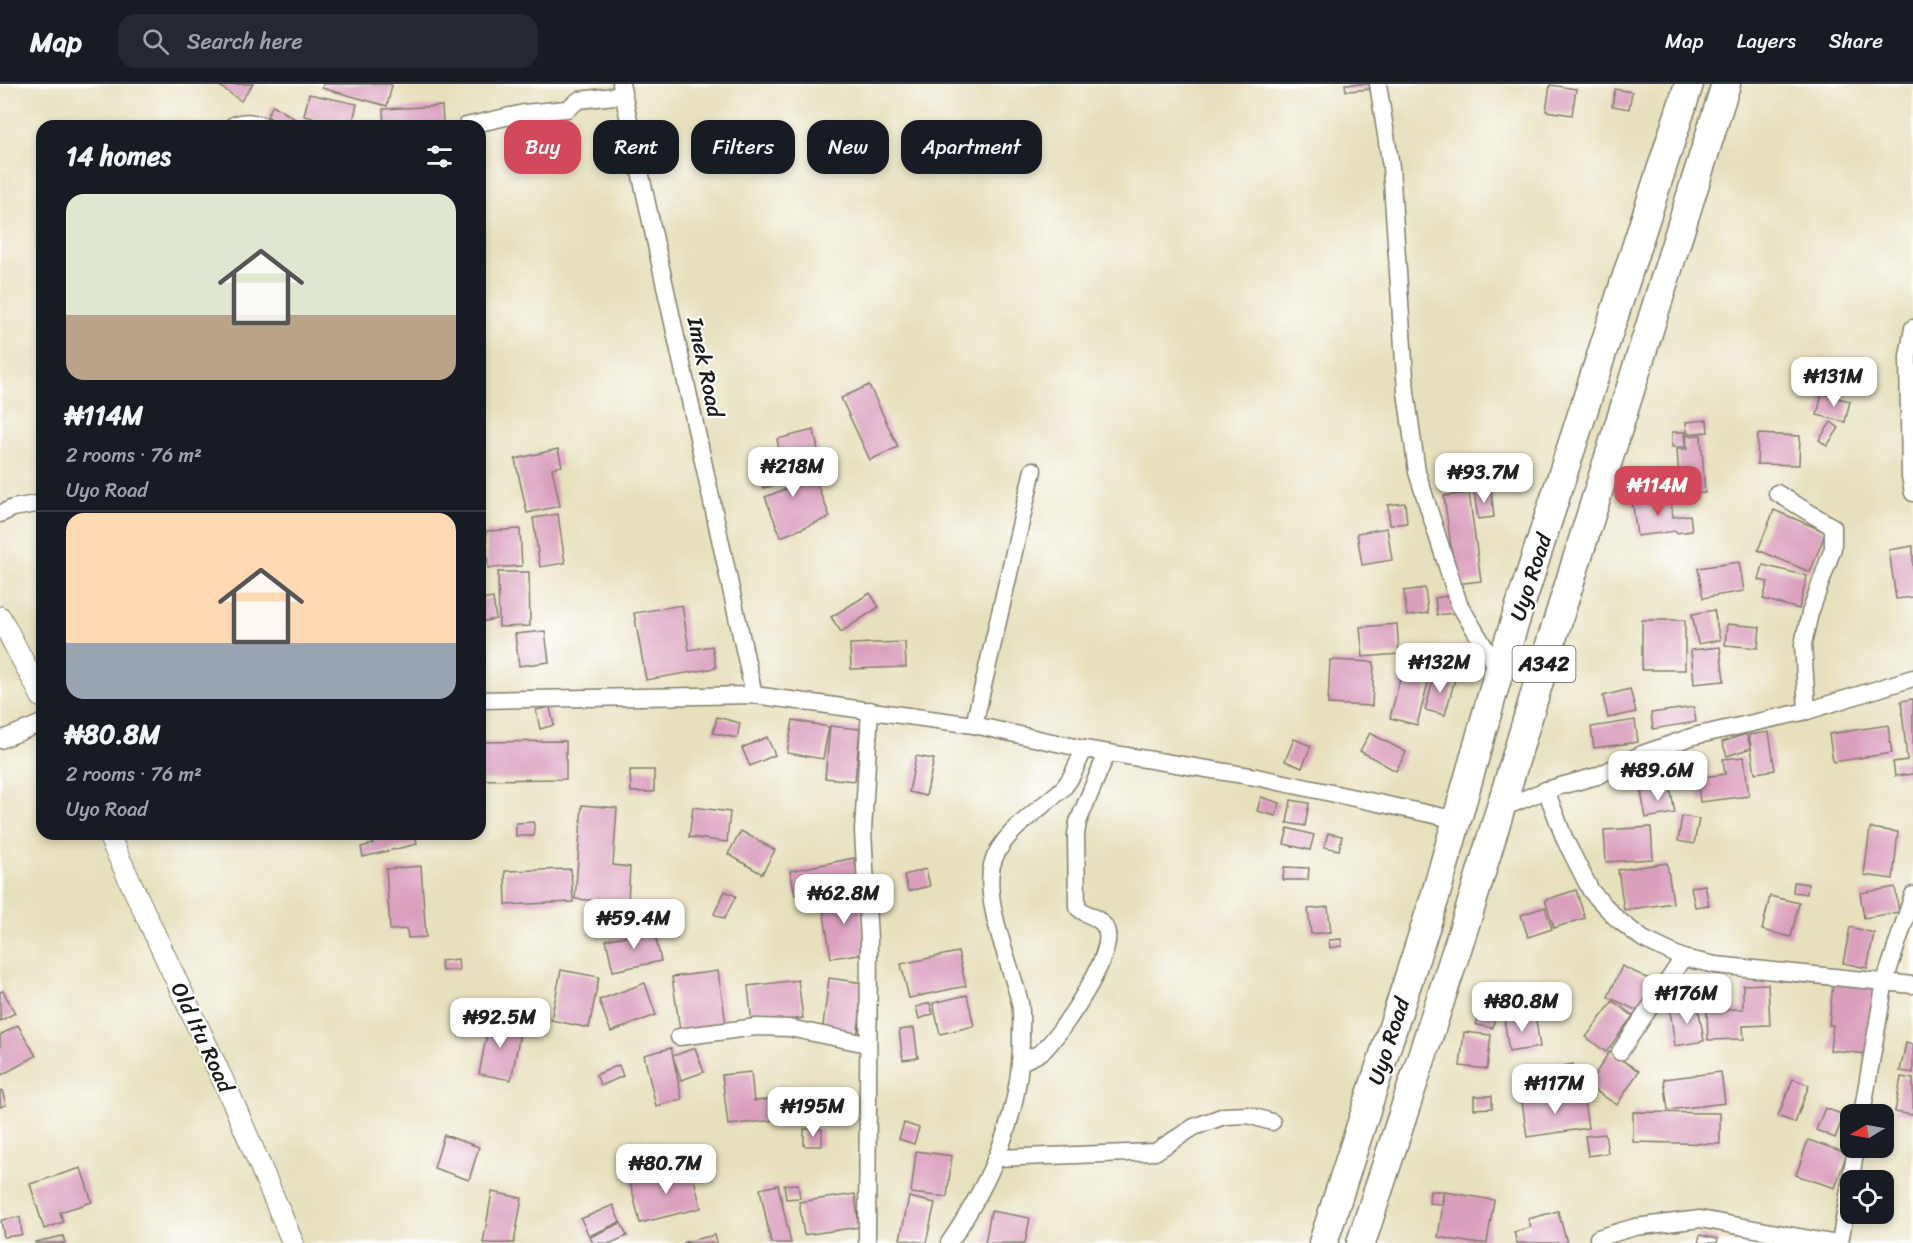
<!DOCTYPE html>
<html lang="en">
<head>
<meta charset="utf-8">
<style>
  body { margin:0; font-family:Sriracha,sans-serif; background:#242831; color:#f1f3f6; height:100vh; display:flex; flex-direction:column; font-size:22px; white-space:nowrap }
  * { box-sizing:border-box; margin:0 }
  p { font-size:20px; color:#9ea1a6 }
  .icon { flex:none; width:33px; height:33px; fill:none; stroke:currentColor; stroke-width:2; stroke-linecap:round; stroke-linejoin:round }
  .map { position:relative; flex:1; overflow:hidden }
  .side { position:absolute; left:36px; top:36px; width:450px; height:720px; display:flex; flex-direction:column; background:#171b24; border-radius:18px; box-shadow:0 3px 9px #0003 }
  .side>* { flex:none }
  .banner { position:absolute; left:504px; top:36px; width:570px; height:54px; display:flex; gap:12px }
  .needle { width:39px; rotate:260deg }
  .controls { position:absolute; left:1840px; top:1020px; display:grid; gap:12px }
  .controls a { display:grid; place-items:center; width:54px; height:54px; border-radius:12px; background:#171b24; box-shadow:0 3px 9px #0003; font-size:30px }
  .price { position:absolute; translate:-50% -51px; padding:0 14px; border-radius:12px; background:#fff; color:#222; font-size:20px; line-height:39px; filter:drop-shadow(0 2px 3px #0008) }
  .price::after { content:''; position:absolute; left:50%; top:36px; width:18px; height:14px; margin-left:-9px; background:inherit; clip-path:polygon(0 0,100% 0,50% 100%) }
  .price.on { background:#d1495b; color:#fff }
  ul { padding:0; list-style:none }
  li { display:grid; align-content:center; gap:12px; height:318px; padding:0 30px }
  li+li { border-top:2px solid #363941 }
  li span { display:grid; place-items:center; height:186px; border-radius:18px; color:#555 }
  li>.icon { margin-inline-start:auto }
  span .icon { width:108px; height:108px; fill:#fffc; stroke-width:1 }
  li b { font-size:26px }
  h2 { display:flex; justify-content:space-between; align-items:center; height:72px; padding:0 30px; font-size:26px }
  .chip { padding:0 21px; border-radius:18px; background:#171b24; box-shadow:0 3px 9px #0003; font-size:21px; line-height:54px }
  .chip.on { background:#d1495b; color:#fff }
  header { display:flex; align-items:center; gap:36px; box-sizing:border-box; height:84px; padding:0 30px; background:#171b24; border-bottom:2px solid #363941 }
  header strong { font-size:28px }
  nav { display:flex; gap:33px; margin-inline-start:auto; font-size:21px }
  .search { width:420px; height:54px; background:#242831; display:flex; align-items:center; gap:15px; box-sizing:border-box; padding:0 21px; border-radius:18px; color:#9ea1a6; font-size:22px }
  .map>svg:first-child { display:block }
  .building { fill:#da9fbd }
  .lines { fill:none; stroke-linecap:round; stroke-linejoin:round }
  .minor-casing { stroke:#827e6c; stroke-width:19 }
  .tertiary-casing { stroke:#827e6c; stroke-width:23 }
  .trunk-casing { stroke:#827e6c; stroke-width:31 }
  .minor { stroke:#fff; stroke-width:16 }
  .tertiary { stroke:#fff; stroke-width:21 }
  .trunk { stroke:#fff; stroke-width:28 }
  .labels { text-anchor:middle; stroke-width:4.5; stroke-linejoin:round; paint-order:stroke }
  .shield { fill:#fff; stroke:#606060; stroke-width:1.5 }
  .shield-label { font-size:21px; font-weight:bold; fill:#1c1c1c }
  .street-label { font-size:22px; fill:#1c1c1c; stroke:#fff }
</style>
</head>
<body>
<header>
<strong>Map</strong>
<div class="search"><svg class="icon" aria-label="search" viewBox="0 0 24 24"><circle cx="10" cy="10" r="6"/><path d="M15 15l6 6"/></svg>Search here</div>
<nav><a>Map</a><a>Layers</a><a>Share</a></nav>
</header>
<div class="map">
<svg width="1913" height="1159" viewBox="0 0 1913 1159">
  <rect width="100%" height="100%" fill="#fff"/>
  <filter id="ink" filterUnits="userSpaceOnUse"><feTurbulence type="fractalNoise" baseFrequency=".0167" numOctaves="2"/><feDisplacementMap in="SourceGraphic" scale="12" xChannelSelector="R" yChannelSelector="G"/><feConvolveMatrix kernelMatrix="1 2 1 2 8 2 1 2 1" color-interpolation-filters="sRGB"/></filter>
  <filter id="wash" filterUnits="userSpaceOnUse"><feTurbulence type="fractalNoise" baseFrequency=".008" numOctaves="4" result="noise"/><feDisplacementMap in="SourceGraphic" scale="24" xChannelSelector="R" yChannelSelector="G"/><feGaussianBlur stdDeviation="1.35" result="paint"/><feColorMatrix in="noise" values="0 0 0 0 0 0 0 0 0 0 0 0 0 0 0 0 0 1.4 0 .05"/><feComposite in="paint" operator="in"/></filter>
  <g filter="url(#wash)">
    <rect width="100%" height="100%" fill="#e7e0bd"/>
    <g id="blocks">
      <g class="building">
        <path d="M217,0H253L241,17Z"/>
        <path d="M323,0H388L392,1L387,22L322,4Z"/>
        <path d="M1345,0H1373V5L1346,7Z"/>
        <path d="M1550,1L1576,5L1572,31L1546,27Z"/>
        <path d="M1615,5L1632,8L1629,25L1612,22Z"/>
        <path d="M309,10L357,20L352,42L304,32Z"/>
        <path d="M273,21L295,35L291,42H283L267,32Z"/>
        <path d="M442,22L443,40L384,42L383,25Z"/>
        <path d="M869,301L898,363L870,376L841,314Z"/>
        <path d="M1822,310L1850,317L1845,338L1817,331Z"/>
        <path d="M1707,336L1708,348L1687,350L1686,338Z"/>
        <path d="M1831,338L1839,344L1827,362L1819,356Z"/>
        <path d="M814,346L818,366L781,374L777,355Z"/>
        <rect x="1672" y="348" width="13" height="15"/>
        <path d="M1758,350L1800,352L1799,381L1757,380Z"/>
        <path d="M1701,351L1705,409L1680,411L1677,365H1687L1686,352Z"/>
        <path d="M558,365L562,382L552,384L560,422L527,429L515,375Z"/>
        <path d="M792,374L797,396L813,390L830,433L781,453L765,413L794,402L792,397L763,404L758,382Z"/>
        <path d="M1507,380L1511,391L1497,396L1493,385Z"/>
        <path d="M1491,406L1494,433L1478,435L1474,408Z"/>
        <path d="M1469,409L1481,497L1456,500L1444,412Z"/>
        <path d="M1670,411L1673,433L1690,431L1692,447L1676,449V447L1637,452L1632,415Z"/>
        <path d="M1405,419L1407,439L1390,441L1388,421Z"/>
        <path d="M1774,426L1826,448L1810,488L1758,466Z"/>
        <path d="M558,430L565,479L540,483L533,434Z"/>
        <path d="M1387,444L1392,476L1362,481L1357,449Z"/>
        <path d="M520,445L522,482L488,484L486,447Z"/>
        <path d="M1913,462V513L1896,515L1889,466Z"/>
        <path d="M1739,478L1744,507L1703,514L1698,484Z"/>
        <path d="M1763,481L1807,492L1799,525L1763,515L1768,498L1759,496Z"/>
        <path d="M498,488H529L530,542L499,543Z"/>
        <path d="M1425,504L1428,529L1407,532L1404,507Z"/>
        <path d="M870,509L879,523L841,548L831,533Z"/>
        <path d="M1452,511L1454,529L1437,531L1435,514Z"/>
        <path d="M493,514L496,535L480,538V516Z"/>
        <path d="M682,521L689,566L712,562L716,584L646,596L634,529Z"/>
        <path d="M1714,526L1720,556L1698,560L1692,530Z"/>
        <rect x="1642" y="536" width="43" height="50"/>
        <path d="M1397,540L1399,570L1363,573L1360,543Z"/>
        <path d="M1727,540L1760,543L1758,564L1725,561Z"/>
        <path d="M545,547L549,578L519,582L515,550Z"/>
        <path d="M905,558L906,583L851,585L850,560Z"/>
        <path d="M1720,563L1724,597L1694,600L1691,566Z"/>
        <path d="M1330,576L1374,578L1372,622L1328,620Z"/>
        <path d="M1403,583L1430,591L1417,641L1390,634Z"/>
        <path d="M1435,589L1455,595L1445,631L1425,626Z"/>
        <path d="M1630,605L1636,628L1608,634L1603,612Z"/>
        <path d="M1913,615V690L1895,692L1893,678L1907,676L1901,617Z"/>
        <path d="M550,623L554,641L540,645L536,626Z"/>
        <path d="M1694,623L1696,638L1653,645L1651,629Z"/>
        <path d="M717,633L740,639L737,654L713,649Z"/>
        <path d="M793,636L829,643L823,675L787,669Z"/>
        <path d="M1635,636L1638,658L1594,664L1591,643Z"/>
        <path d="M1888,641L1892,669L1833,678L1829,650Z"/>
        <path d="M830,642L860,645L855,697L825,694Z"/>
        <path d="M1769,648L1775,686L1755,689L1749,651Z"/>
        <path d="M1370,649L1406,668L1396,687L1360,667Z"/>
        <path d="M1746,650L1751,664L1727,672L1722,658Z"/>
        <path d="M767,653L775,671L750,682L742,664Z"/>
        <path d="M1294,655L1311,662L1302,684L1285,677Z"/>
        <path d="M566,657V695L480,696V658Z"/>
        <path d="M916,672L934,675L926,712L909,708Z"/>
        <path d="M1744,673L1749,712L1700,718L1697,694L1725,690L1723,675Z"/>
        <path d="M630,686H654V708H631Z"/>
        <path d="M1670,703L1675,729L1646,734L1641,708Z"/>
        <path d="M1261,713L1280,719L1276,732L1257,727Z"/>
        <path d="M1291,716L1309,719L1305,742L1287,739Z"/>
        <path d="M582,721L617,724L613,781L630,783L628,816L611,815V818L575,815Z"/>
        <path d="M693,723L730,728L727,758L689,753Z"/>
        <path d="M1682,732L1699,735L1694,760L1678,757Z"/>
        <path d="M534,738V752H516V739Z"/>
        <path d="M1651,743L1653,775L1606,778L1604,746Z"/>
        <path d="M1288,744L1314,751L1310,766L1284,760Z"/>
        <path d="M1870,744L1898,748L1893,795L1864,791Z"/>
        <path d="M741,747L775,766L762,790L728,770Z"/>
        <path d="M1328,749L1342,752L1339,766L1324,763Z"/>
        <path d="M371,750H415L417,760L363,773L361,763L373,760Z"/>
        <path d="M854,774L859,798L795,811L790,787Z"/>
        <path d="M1667,779L1673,819L1624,826L1618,786Z"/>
        <path d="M421,782L426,853L408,854L407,845L390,846L386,785Z"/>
        <path d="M1284,783L1309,784L1308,796H1283Z"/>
        <path d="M571,785L573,818L506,821L505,787Z"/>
        <path d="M926,785L930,802L908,807L904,791Z"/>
        <path d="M1794,798L1808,800L1807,810L1793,808Z"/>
        <path d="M1705,801L1709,821L1695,823L1691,803Z"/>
        <path d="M1895,803L1899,828L1864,834L1860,809Z"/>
        <path d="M1576,806L1585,834L1554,844L1545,816Z"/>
        <path d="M725,807L736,812L724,835L714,830Z"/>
        <path d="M857,807L867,869L831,874L821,813Z"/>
        <path d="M1770,812L1799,819L1791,853L1762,846Z"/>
        <path d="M1328,823L1331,848L1311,850L1308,825Z"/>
        <path d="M1545,823L1552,845L1528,853L1521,831Z"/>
        <path d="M1850,843L1874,849L1867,884L1843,879Z"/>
        <path d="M654,846L661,877L613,887L606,856Z"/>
        <path d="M1341,855L1342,862L1330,864L1329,856Z"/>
        <path d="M958,868L966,902L909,914L901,880Z"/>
        <path d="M458,875L459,886L442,887L441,877Z"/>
        <path d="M1622,882L1654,897L1640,928L1608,913Z"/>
        <path d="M561,886L599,893L589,944L551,936Z"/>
        <path d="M718,887L727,946L681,953L672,893Z"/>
        <path d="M829,894L864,899L857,954L822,949Z"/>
        <path d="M798,896L803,934L752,940L748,902Z"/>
        <path d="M1833,898L1878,902L1867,970L1830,966L1833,941H1829Z"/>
        <path d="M645,899L656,931L611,948L599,916Z"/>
        <path d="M1483,900L1500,902L1493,944L1476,941Z"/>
        <path d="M1768,900L1770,941L1743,942L1744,955L1708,956L1707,926L1743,925V901Z"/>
        <path d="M3,907L15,929L0,937V908Z"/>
        <path d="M967,911L974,942L940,950L933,919Z"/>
        <path d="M1613,917L1633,932L1606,968L1586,953Z"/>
        <path d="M930,919L933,930L919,935L916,923Z"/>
        <path d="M1698,921L1704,957L1675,962L1670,925Z"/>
        <path d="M1535,930L1540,963L1509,968L1504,934Z"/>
        <path d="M490,934L522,940L511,996L479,990Z"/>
        <path d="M18,941L36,972L0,992V951Z"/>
        <path d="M914,944L918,974L903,976L899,946Z"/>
        <path d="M1464,948L1491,951L1487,985L1460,982Z"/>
        <path d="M1906,959L1913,961V989L1900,987Z"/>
        <path d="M671,964L673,972L695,964L704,988L681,996L673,973L682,1015L656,1022L644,971Z"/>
        <path d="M1609,968L1639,987L1617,1021L1588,1002Z"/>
        <path d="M1573,980L1577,995L1566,997L1563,982Z"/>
        <path d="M619,981L623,992L601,1002L596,991Z"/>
        <path d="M751,988L754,1017L783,1014L786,1035L728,1041L722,991Z"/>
        <path d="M1721,988L1725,1019L1668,1026L1664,995Z"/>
        <path d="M1901,993L1913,995V1031L1895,1028Z"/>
        <path d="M1793,995L1809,1001L1795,1039L1778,1032Z"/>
        <path d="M2,1006L6,1021L0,1023V1007Z"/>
        <path d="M1583,1009L1588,1044L1527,1053L1522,1018Z"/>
        <path d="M1474,1012H1492V1024L1474,1025Z"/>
        <path d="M1825,1024L1844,1031L1835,1054L1816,1046Z"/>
        <path d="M1633,1028L1720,1029V1060L1633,1058Z"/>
        <path d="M904,1039L919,1044L914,1060L899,1055Z"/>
        <rect x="804" y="1045" width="18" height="17"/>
        <path d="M1605,1050L1608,1069L1588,1072L1585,1052Z"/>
        <path d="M444,1051L479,1063L469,1096L434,1084Z"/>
        <path d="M1808,1056L1847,1069L1835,1104L1796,1091Z"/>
        <path d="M916,1067L952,1072L947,1113L911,1109Z"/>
        <path d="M691,1083L701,1124L640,1139L630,1098Z"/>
        <path d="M81,1084L92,1118L60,1128L63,1138L44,1145L30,1100Z"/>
        <path d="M798,1100L800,1114L786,1115L784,1101Z"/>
        <path d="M778,1101L791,1159H771L760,1105Z"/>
        <path d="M1430,1107H1443L1442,1120L1429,1119Z"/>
        <path d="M492,1108L522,1114L514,1159H483Z"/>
        <path d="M1445,1108L1494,1116L1487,1159H1472L1438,1153Z"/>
        <path d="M855,1110L859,1143L804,1151L799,1118Z"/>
        <path d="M909,1113L935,1119L926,1159L900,1155Z"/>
        <path d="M613,1121L620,1138L589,1152L581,1135Z"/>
        <path d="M991,1127L1030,1134L1025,1159H985Z"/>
        <path d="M1558,1127L1567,1159H1517L1514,1148L1531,1143L1528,1135Z"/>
        <path d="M20,1133L22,1151L4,1153L1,1136Z"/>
        <path d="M621,1139L627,1152L611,1159H593L590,1153Z"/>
        <path d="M715,1151L717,1159H684V1158Z"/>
        <path d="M1700,1151L1718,1155L1717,1159H1698Z"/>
        <path d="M63,1152L65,1159H35V1158Z"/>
      </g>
    </g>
  </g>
  <g filter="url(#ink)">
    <use href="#blocks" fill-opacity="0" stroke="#827e6c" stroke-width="1.5"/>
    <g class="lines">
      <g class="minor-casing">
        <g id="minor">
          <path d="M621,0L754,611"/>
          <path d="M1378,0L1391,83L1406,308L1417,388L1459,520L1499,587"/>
          <path d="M232,42C244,36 252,38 265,42"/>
          <path d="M466,42L524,29L567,25L579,16L623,11"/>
          <path d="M1913,244L1908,273L1910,392L1913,409"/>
          <path d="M1777,409L1833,443V464L1810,529L1803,560L1807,627"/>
          <path d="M0,430L13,424L42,419"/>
          <path d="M480,616L754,611L974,641L1084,665L1256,693L1458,736"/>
          <path d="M974,641L1033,386"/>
          <path d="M0,656L42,639"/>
          <path d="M1546,706L1565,756L1591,807L1616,834L1643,855L1683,874L1716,881L1913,901"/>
          <path d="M1500,725L1546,706L1597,692L1642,670L1694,652L1807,627L1913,594"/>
          <path d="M679,953L756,943L789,944L867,960"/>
          <path d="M1620,968L1683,874"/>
          <path d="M1021,978C1029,974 1039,971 1045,965C1063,946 1112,875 1107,849C1104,833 1087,833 1077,823L1076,750L1078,738L1107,669"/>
          <path d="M1862,1030L1885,897L1913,811"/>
          <path d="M996,1074L1155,1068L1194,1043L1224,1032L1248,1031L1272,1038"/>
          <path d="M1598,1154L1635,1143L1700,1135L1832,1159"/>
          <path d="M867,1159L869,856L863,747L870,626"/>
          <path d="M949,1159C992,1096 1022,1028 1021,951C1021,941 1022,929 1020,919C1011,880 983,820 992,781C1001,748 1039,727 1062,705C1072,696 1078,678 1084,665"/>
          <path d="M1840,1159L1856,1064"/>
        </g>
      </g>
      <g class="tertiary-casing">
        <g id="tertiary">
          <path d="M0,533L42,613"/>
          <path d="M108,750L233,1018L293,1159"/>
        </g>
      </g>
      <g class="trunk-casing">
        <g id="trunk">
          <path d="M1323,1159L1435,813L1499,587L1689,0"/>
          <path d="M1361,1159L1470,825L1546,574L1726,0"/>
        </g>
      </g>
      <use href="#minor" class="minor"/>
      <use href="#tertiary" class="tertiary"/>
      <use href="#trunk" class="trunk"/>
    </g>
  </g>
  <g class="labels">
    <rect class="shield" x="1512.5" y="562" width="63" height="36" rx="4.5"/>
    <g class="shield-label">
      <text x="1544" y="587">A342</text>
    </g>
    <g class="street-label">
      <text transform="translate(706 283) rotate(78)" y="8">Imek Road</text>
      <text transform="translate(1530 493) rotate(-72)" y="8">Uyo Road</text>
      <text transform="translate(203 953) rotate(65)" y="8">Old Itu Road</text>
      <text transform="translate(1388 957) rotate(-72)" y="8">Uyo Road</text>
    </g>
  </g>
</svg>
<div class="controls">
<a><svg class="needle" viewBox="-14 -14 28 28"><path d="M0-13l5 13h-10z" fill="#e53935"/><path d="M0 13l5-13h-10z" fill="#9ea1a6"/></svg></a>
<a><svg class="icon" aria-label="locate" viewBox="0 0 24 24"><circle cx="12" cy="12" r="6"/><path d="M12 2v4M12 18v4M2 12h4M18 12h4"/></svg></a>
</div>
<b class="price" style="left:1834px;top:324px">₦131M</b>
<b class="price" style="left:793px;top:414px">₦218M</b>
<b class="price" style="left:1484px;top:420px">₦93.7M</b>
<b class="price on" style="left:1658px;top:433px">₦114M</b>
<b class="price" style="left:1440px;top:610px">₦132M</b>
<b class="price" style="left:1658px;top:718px">₦89.6M</b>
<b class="price" style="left:844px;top:841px">₦62.8M</b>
<b class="price" style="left:634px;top:866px">₦59.4M</b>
<b class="price" style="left:1687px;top:941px">₦176M</b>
<b class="price" style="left:1522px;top:949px">₦80.8M</b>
<b class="price" style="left:500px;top:965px">₦92.5M</b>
<b class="price" style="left:1555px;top:1031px">₦117M</b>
<b class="price" style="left:813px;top:1054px">₦195M</b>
<b class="price" style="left:666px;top:1111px">₦80.7M</b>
<div class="banner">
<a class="chip on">Buy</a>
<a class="chip">Rent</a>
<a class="chip">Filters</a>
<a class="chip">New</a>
<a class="chip">Apartment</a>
</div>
<section class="side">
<h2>14 homes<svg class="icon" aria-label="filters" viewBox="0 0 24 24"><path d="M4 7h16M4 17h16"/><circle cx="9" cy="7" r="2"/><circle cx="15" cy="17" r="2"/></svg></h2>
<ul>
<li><span style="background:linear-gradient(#dfe7d0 65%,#b9a48a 0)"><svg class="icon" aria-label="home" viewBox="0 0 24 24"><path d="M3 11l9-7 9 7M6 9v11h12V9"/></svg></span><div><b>₦114M</b><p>2 rooms · 76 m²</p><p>Uyo Road</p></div></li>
<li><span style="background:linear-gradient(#ffd9b3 70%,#9aa5b1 0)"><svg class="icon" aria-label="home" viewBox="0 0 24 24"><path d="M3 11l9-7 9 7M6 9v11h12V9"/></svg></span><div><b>₦80.8M</b><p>2 rooms · 76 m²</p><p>Uyo Road</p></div></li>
</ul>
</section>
</div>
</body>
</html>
